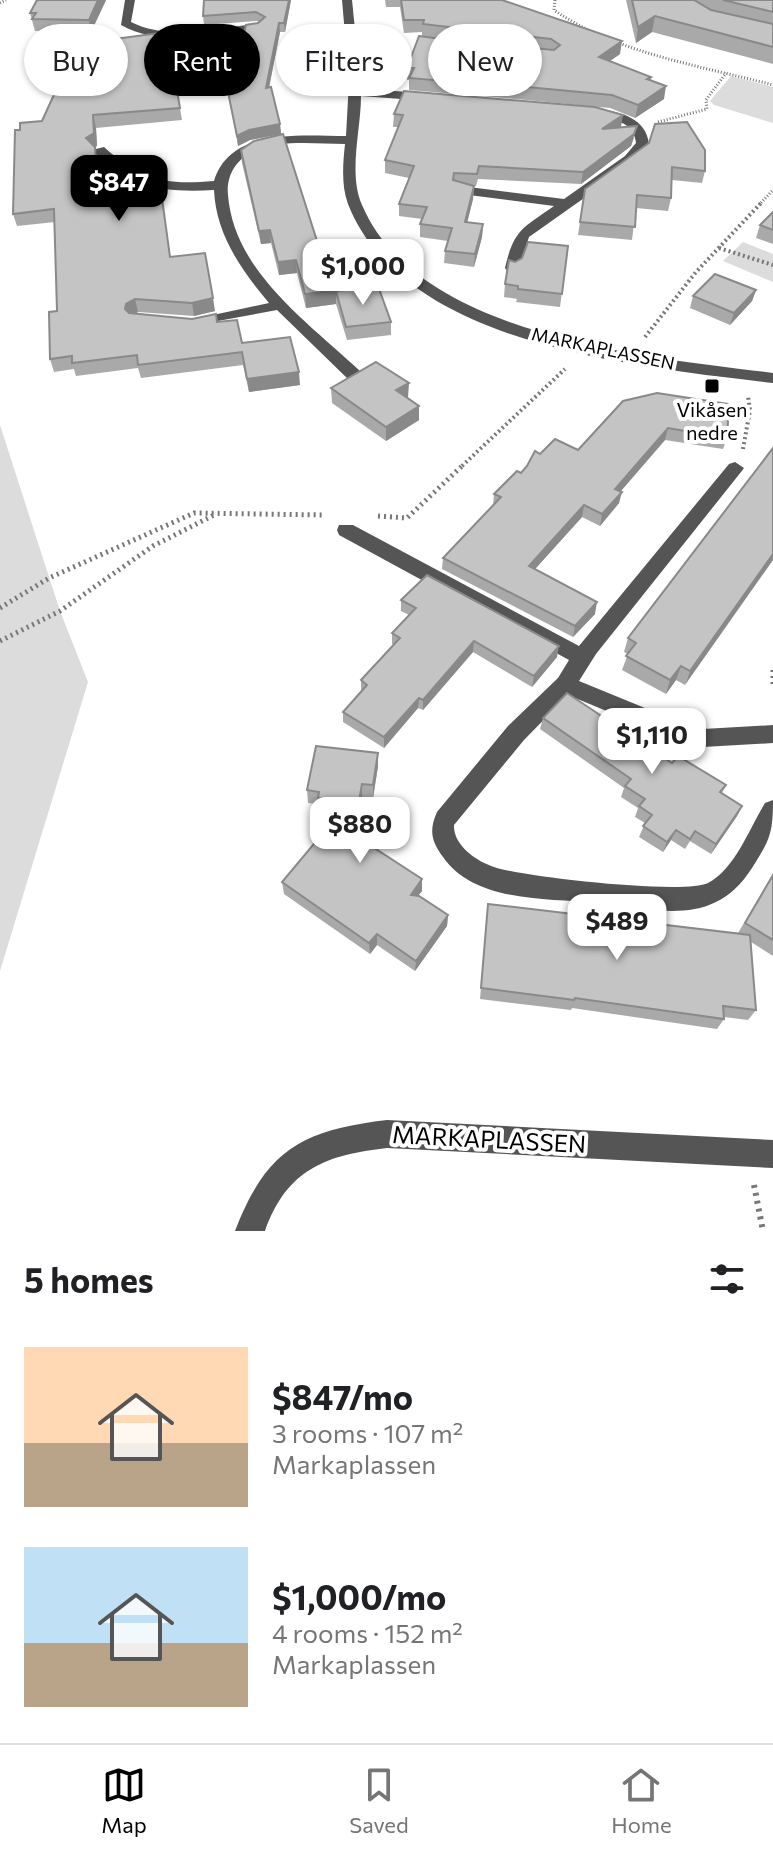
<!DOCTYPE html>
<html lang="en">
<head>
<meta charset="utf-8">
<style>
  body { margin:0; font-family:Commissioner,sans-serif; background:#f6f6f6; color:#202124; height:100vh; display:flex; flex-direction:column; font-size:30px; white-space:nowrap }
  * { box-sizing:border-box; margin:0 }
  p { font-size:26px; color:#757577 }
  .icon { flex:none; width:44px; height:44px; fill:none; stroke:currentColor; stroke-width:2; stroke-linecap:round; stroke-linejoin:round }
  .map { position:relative; height:1231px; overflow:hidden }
  .drawer { display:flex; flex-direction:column; background:#fff; flex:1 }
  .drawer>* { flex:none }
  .hud { position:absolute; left:24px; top:24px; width:726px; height:72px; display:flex; gap:16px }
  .price { position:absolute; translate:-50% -68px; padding:0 18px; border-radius:16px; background:#fff; color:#222; font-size:26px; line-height:52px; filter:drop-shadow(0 2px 4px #0008) }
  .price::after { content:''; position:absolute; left:50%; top:48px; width:24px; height:18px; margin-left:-12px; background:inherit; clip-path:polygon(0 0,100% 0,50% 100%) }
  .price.selected { background:#000; color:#fff }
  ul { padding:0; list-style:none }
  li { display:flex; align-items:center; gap:24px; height:200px; padding:0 24px }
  li span { display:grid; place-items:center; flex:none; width:224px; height:160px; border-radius:0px; color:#555 }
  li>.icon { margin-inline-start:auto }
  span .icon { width:96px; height:96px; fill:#fffc; stroke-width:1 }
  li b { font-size:34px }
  h2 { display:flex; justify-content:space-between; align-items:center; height:96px; padding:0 24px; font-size:34px }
  .chip { padding:0 28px; border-radius:36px; background:#fff; box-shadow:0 2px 6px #0004; font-size:28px; line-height:72px }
  .chip.selected { background:#000; color:#fff }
  .dock { display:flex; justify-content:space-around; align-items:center; height:112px; border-top:2px solid #e0e0e0; background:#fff; font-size:22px; color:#757577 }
  .dock a { display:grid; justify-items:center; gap:4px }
  .dock .selected { color:#000 }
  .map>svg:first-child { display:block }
  .green { fill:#dcdcdc }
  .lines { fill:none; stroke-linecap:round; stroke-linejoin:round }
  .path-far3 { stroke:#777; stroke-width:3; stroke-dasharray:1 2; stroke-linecap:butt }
  .path-far2 { stroke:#777; stroke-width:4; stroke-dasharray:2 3; stroke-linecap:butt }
  .path-far1 { stroke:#777; stroke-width:5; stroke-dasharray:2 4; stroke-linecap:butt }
  .path { stroke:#777; stroke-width:6; stroke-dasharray:3 5; stroke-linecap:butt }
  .minor { fill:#555; fill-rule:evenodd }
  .wall { fill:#a9a9a9 }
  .shaded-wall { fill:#898989 }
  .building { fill:#c4c4c4; stroke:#898989; stroke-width:2 }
  .poi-dot { fill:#000; stroke:#fff; stroke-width:3 }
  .labels { text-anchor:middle; stroke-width:8; stroke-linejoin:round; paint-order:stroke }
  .far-street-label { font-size:18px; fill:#000; stroke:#fff }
  .poi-label { font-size:20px; fill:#000; stroke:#fff }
  .near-street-label { font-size:24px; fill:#000; stroke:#fff }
</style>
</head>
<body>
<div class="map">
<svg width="773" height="1231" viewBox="0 0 773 1231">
  <rect width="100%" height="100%" fill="#fff"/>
  <g class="green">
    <path d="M731,76L773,87V123L714,105L710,101Z"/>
    <path d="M743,242L773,254V282L723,261Z"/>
    <path d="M0,425L60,611L88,682L0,971Z"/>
  </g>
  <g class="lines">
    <g class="path-far3">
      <path d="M555,0L554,10C616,53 701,66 773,85"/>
      <path d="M0,3L6,0"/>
      <path d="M658,122L707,109L706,100L726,73"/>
      <path d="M759,205L773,190"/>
    </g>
    <g class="path-far2">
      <path d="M719,248L773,265"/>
      <path d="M645,337L696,272L761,203"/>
      <path d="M743,449L750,410L748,396"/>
      <path d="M462,466L565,369"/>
    </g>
    <g class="path-far1">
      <path d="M378,516L407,518L464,464"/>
      <path d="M0,608L49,578L194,513L324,515"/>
      <path d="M0,641L60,611L153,546L216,514"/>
      <path d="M773,670V686"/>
    </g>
    <path class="path" d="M754,1185L763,1231"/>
    <g class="minor">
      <path d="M125,0H135L131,22C167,41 218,28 257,24L263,27L257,30C213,35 162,48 121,25Z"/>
      <path d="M342,0H352L361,89L427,93L433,97L427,101L361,96C361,130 348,173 362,205C418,337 649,357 773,373V383C642,367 404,347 348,204C341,185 343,163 345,144C317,144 281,139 254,151C236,159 226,176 228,195C234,272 309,323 361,372L363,376L361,380H349L277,310L185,327V321L269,303C241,270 216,234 214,190C166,193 125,188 92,150L104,147C142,181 164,185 214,181C230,127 302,136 346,136L349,81Z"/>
      <path d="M444,41L509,52L515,55L509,58L485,54L468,100L462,104L456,100L474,52L440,46V42Z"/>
      <path d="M598,109C621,112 646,118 649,144L635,162L529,237L519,268L517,271H507L505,268C514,229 523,228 554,206L461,194L454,190L461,186L564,199L625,156L636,143C634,121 612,119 594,116L592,113Z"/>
      <path d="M735,462L744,468L741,472L596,654L579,681L684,724L703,729L773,725V743L703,747L681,742L568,695L524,740L454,825C453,845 476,861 494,867C522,877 684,895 708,883C735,869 750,827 765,803L773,800C773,833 770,840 752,868C713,929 657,909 597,903C547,898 475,903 443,857C431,841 429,830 437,812L508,726L558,678L569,660L339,535L337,530L339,525H353L579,646L729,464Z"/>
      <path d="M387,1120L773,1140V1168L387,1148C326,1155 287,1169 265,1231H235C266,1150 302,1130 387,1120Z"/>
    </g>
  </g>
  <g class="wall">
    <path d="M106,0L91,32L35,31L30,13Z"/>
    <path d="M291,0L285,32H280L269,88L280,124L281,134L250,140L238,146L229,97L259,22L257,21L204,25L203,16Z"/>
    <path d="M385,0H502L620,54L610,61L651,77V80L664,99L635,118L610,108L473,95L474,82L488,45L440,39L471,43L470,54L455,94L409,90V80H407V68L422,36V32L404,33L400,7H386Z"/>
    <path d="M626,0H773V64L652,32L636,43Z"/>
    <path d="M167,32L182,120L96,128L97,146L95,147L98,166L215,311L194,316L138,312L135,314L217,322L242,343L300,385L249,392L243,365L141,378L138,368L76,376L74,369L54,372L50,359L57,311L55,222L17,226L13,214L20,130L42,121Z"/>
    <path d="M394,114L621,127L634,138L631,146L581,184L478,179L476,186H474L473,199L467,223L483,224L482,237L474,267L444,263L445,251L448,241L420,237V224L422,219L399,216V204L409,178L385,173V160L399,127H393Z"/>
    <path d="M649,143L705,171L702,183L672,180L671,198L668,211L636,208L632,240L578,235L585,189Z"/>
    <path d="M241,150L318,244L347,289L391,322V335L347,340L336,304L306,308L297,273L279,275L271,243L261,244L242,163Z"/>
    <path d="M773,212V244L756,238L760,225Z"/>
    <path d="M568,246L560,307L516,302L517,299L504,297L505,284L515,262Z"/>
    <path d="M756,290L752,301L730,325L690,308L693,296Z"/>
    <path d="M331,388L408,398L419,420L386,441L332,403Z"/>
    <path d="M623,401L727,438L723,449L665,440L621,491L619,503L600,526L582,517L535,569L595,614L573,637L442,569L443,558L493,506L494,494L521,473L540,454L578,450Z"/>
    <path d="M773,448L685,685L676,680L666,694L622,670L628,654L624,652L628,638Z"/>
    <path d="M401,600L557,657L532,687L473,652L423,710L418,708L384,748L343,722V712L361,691V680L394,645L392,644V633L409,615L401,611Z"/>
    <path d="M543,718L672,763L726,785L722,793L742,806L737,816L711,854L690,841L685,849L671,840L663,852L639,837L645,823L635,817L638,808L621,797L624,788L540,729Z"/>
    <path d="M378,753V766L373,798L362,797L355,835L422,879V891L418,895L448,915L447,926L415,971L377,945L370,954L284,894L282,882L340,813L319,811V804L308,803L307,790Z"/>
    <path d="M773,874V956L751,942L756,1010L748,1020L724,1017V1019L717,1029L572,1008L571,1010L480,999L488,904L738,933Z"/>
  </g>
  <g class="shaded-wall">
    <path d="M98,0H106L91,32L89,20Z"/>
    <path d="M289,0H291L285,32L284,23Z"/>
    <path d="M655,16L652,32L636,43L638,27Z"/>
    <path d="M279,23L280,32L267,97L266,88Z"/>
    <path d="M622,41L620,54L597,70L599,57Z"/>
    <path d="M471,43L470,54L455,94L456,82Z"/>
    <path d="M666,86L664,99L635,118L638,105Z"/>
    <path d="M93,115L96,128L97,146L89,150L86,138Z"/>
    <path d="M623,115L621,127L602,129Z"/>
    <path d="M280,124L281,134L250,140L238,146L237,136L249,130Z"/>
    <path d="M637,126L631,146L581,184L583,172Z"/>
    <path d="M474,186L473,199L464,235L465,222Z"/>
    <path d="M483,224L482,237L474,267L475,254Z"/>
    <path d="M270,230L271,243L261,244L259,231Z"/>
    <path d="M296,260L297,273L279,275L278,262Z"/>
    <path d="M347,289L336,291V304L306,308L305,294Z"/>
    <path d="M756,290L752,301L730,325L734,313Z"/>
    <path d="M213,298L215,311L194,316L192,303Z"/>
    <path d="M135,299L138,312L128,317L125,309L126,304Z"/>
    <path d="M299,372L300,385L249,392L247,379Z"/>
    <path d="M409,383L408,398L396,390Z"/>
    <path d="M419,406V420L386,441V427Z"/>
    <path d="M668,428L665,440L613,500L615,489Z"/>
    <path d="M622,492L619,503L600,526L602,514Z"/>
    <path d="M584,505L582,517L527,578L529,566Z"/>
    <path d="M773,554V560L685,685L690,671Z"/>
    <path d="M597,602L595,614L573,637L575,626Z"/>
    <path d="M474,641L473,652L423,710V700Z"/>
    <path d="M559,646L557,657L532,687L534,676Z"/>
    <path d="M681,666L676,680L666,694L670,680Z"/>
    <path d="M419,698L418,708L384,748V737Z"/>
    <path d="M378,753V766L373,798V785Z"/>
    <path d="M362,784V797L353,846V834Z"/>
    <path d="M742,806L737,816L711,854L716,844Z"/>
    <path d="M676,830L671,840L663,852L667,842Z"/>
    <path d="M422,879V891L410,906L411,895Z"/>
    <path d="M448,915L447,926L415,971L416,961Z"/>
    <path d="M377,934V945L370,954L369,943Z"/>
  </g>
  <g class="building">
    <path d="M37,0H98L89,20L32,19L36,13H30Z"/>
    <path d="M204,0H289L284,23H279L266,88L271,87L280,124L249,130L237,136L229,97L246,25L258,23L265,17L256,12L203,16Z"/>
    <path d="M401,0H502L622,41L599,57L651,77L647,79L666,86L638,105L612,95L474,82L488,44L554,50L560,45L551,39L423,24L424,20H404Z"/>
    <path d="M632,0H694L711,10L773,24V47L655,16L638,27Z"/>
    <path d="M723,0H773V12Z"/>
    <path d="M167,32L180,108L93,115L94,133L86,138L95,147L96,165L161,191L170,257L205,253L213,298L192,303L135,299L126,304L125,309L129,313L192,319L216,314L217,322L237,320L242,343L290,337L299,372L247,379L242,352L138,365L137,355L72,363V356L50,359L49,312L57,311L54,209L13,214L15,130H20V123L42,121L77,44Z"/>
    <path d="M419,36L471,43L456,82L409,78L414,68H407Z"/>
    <path d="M404,91L595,107L623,115L602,129L637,126L634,134L583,172L479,166L477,174L454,173L453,180L474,186L465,222L483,224L475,254L445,251L452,228L420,224L427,207L399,204L414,166L385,160L403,115L394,114Z"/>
    <path d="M687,122L705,150V171L672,167L671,198L637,195L635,227L580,222L585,189L649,143L655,124Z"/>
    <path d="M283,134L318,244L328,242L332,256L337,255L347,289L305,294L296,260L278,262L270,230L259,231L241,150L254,141Z"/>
    <path d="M773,212V230L760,225Z"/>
    <path d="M528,242L568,246L562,294L518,289V286L505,284L509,260L515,262L522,258Z"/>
    <path d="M715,274L756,290L734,313L693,296Z"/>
    <path d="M378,286L391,322L346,327L336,291Z"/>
    <path d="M376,362L409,383L396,390L419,406L386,427L331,388Z"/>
    <path d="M657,393L729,404L727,438L668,428L615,489L622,492L602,514L584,505L529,566L597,602L575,626L443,558L501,497L494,494L517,471L521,473L527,466L535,451L540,454L555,439L578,450L623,401Z"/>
    <path d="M773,448V554L690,671L681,666L670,680L626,656L636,643L628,638Z"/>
    <path d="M427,575L559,646L534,676L474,641L423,700L419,698L384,737L343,712L367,685L361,680L400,638L392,633L416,608L401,600Z"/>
    <path d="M567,693L672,763L678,756L726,785L720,792L742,806L716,844L695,831L690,839L676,830L667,842L643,826L652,815L639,806L645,799L625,786L631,779L543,718Z"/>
    <path d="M316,746L378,753L373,785L362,784L353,834L422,879L411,895L419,896L448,915L416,961L377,934L369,943L282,882L349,802L318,798L319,792L307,790Z"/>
    <path d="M773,875V940L745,923Z"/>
    <path d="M488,904L750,935L756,1010L723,1006L724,1019L575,998L574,1000L481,988Z"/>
  </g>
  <rect class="poi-dot" x="704" y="378" width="16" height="16" rx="4"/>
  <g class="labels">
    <g class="far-street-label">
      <text transform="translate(603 349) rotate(12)" y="6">MARKAPLASSEN</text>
    </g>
    <g class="poi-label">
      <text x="712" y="417">Vikåsen<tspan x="712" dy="23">nedre</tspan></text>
    </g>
    <g class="near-street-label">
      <text transform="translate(489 1140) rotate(3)" y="8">MARKAPLASSEN</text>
    </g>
  </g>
</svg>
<b class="price selected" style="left:119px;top:223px">$847</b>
<b class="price" style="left:363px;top:307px">$1,000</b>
<b class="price" style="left:652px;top:776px">$1,110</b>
<b class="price" style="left:360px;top:865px">$880</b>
<b class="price" style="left:617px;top:962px">$489</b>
<div class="hud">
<a class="chip">Buy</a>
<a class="chip selected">Rent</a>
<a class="chip">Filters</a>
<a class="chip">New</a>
</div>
</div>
<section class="drawer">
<h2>5 homes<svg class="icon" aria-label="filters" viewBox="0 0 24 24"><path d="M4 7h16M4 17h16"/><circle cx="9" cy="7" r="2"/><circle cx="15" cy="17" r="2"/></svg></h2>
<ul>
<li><span style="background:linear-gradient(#ffd9b3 60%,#b9a48a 0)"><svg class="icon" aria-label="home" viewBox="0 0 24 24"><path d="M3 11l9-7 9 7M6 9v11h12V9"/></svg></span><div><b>$847/mo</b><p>3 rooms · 107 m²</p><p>Markaplassen</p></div></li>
<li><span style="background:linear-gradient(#bfe0f5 60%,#b9a48a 0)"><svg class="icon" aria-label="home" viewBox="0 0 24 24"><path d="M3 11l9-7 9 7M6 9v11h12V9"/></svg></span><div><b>$1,000/mo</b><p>4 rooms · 152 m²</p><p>Markaplassen</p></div></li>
</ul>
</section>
<nav class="dock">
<a class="selected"><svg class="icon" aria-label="map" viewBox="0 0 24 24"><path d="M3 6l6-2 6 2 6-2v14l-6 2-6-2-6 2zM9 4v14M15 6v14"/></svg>Map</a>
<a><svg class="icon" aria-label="saved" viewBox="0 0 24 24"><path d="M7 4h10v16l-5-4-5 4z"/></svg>Saved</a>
<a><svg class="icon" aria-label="home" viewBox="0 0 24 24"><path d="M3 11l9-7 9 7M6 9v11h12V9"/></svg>Home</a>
</nav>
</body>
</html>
